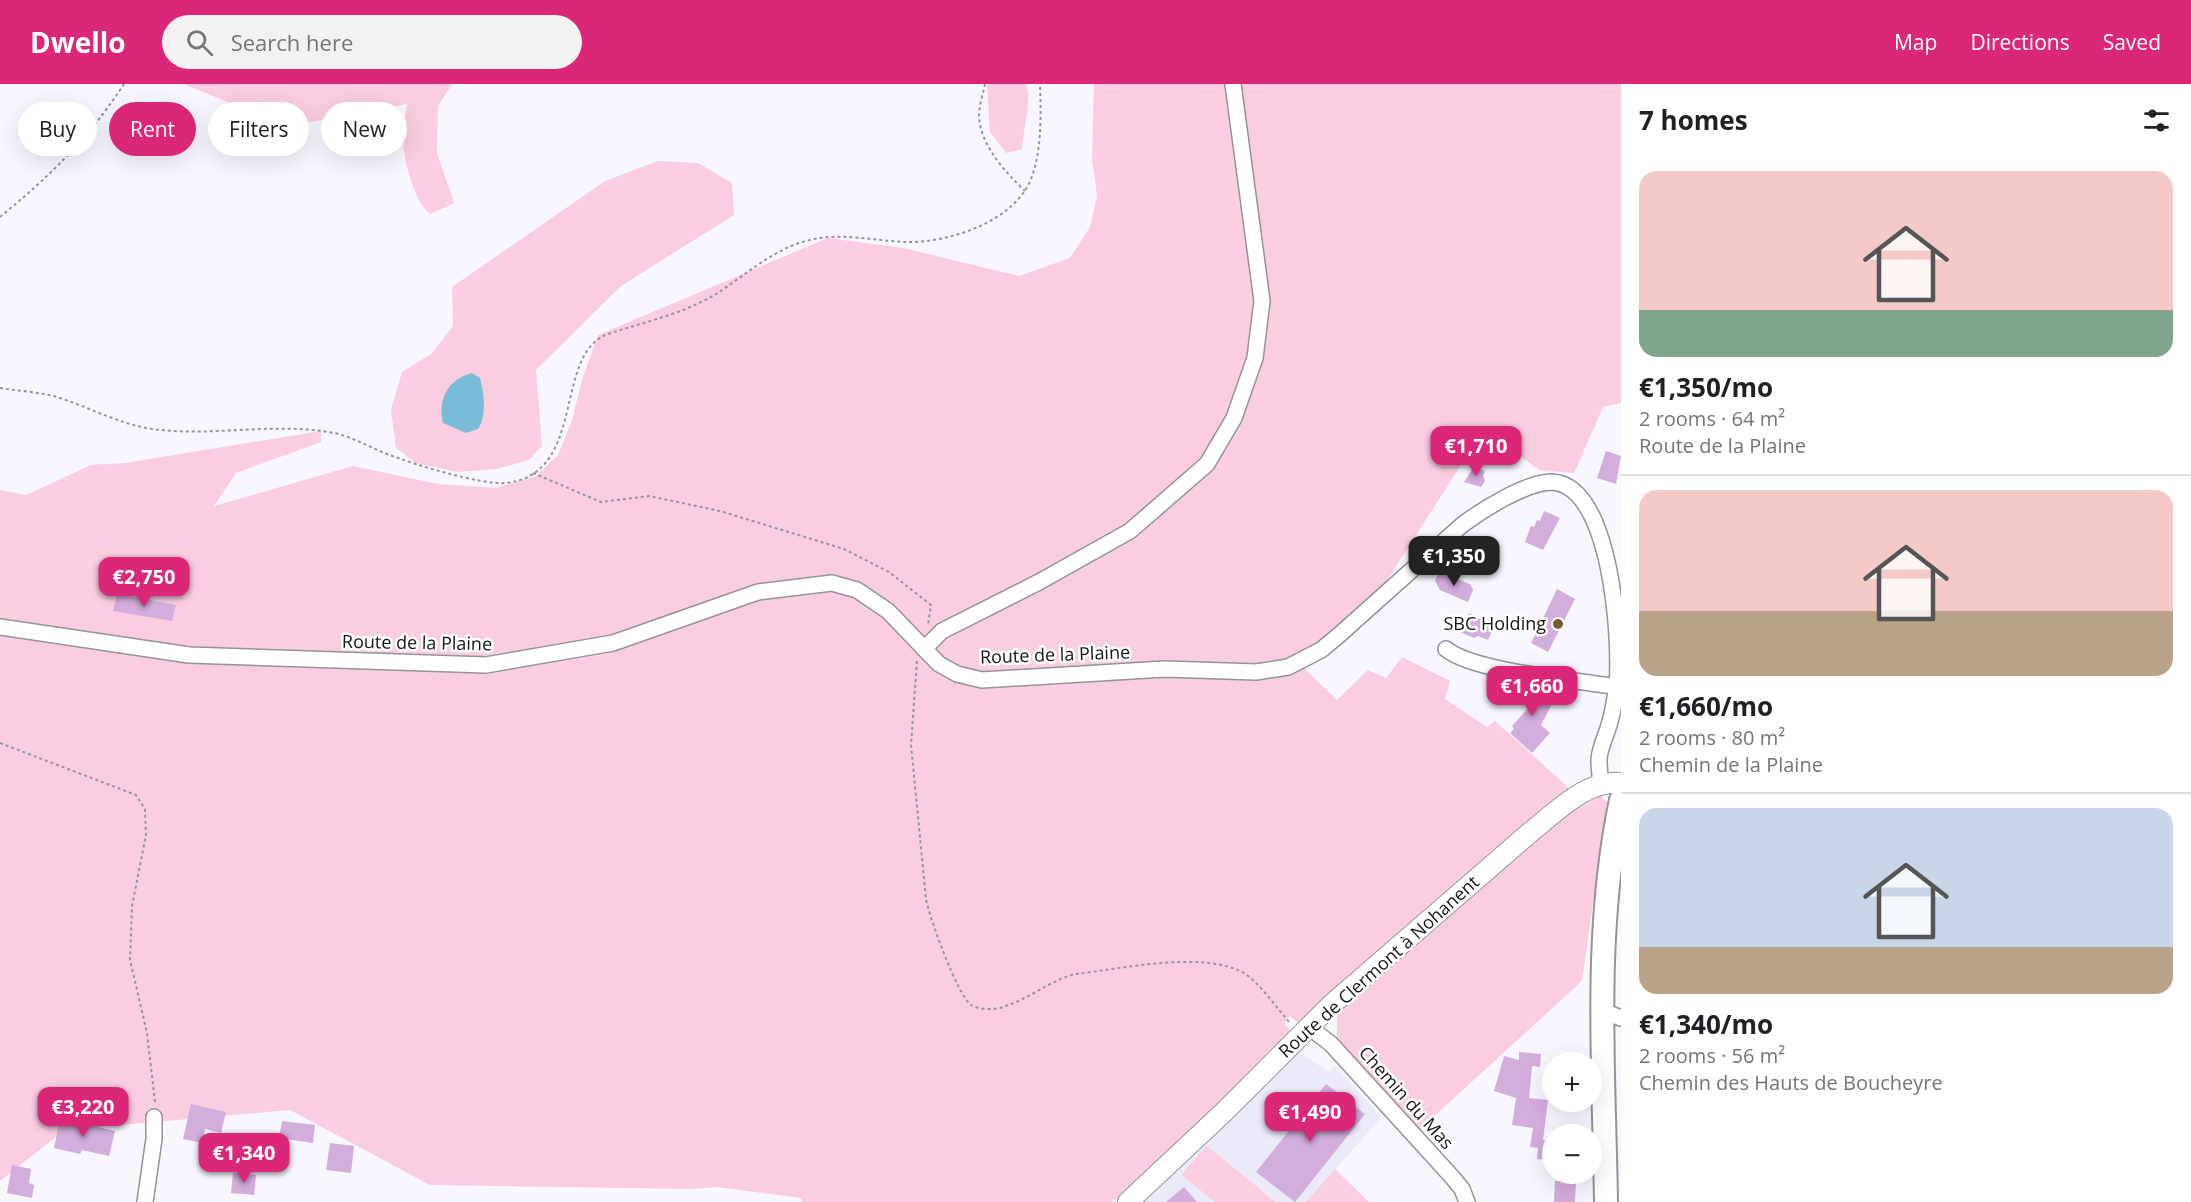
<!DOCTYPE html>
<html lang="en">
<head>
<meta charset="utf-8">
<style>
  body { margin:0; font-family:"Open Sans",sans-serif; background:#f2f2f2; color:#202124; height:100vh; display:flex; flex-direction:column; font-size:22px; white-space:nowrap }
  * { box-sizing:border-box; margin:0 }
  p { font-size:20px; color:#757577 }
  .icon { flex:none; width:33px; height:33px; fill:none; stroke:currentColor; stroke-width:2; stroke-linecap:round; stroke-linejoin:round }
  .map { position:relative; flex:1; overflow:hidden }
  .side { display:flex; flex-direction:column; background:#fff; width:570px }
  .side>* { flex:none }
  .top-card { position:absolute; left:18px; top:18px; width:570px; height:54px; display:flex; gap:12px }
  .fabs { position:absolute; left:1542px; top:968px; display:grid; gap:12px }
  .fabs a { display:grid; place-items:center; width:60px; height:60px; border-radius:50%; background:#fff; box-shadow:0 6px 24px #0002; font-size:30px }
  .price { position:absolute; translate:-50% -51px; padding:0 14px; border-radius:12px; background:#db2777; color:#fff; font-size:20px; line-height:39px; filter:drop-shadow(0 2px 3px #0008) }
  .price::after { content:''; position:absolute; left:50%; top:36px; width:18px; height:14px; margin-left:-9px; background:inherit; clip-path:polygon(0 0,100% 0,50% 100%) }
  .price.on { background:#222; color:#fff }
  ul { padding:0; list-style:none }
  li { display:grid; align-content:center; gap:12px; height:318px; padding:0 18px }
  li+li { border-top:2px solid #e0e0e0 }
  li span { display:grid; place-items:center; height:186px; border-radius:18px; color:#555 }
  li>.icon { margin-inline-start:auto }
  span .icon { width:108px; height:108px; fill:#fffc; stroke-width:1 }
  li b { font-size:26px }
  h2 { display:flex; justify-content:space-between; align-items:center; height:72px; padding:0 18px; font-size:26px }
  .tag { padding:0 21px; border-radius:27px; background:#fff; box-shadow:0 6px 24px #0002; font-size:21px; line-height:54px }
  .tag.on { background:#db2777; color:#fff }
  header { display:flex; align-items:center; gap:36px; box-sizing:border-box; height:84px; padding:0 30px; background:#db2777; color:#fff }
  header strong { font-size:28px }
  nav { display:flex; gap:33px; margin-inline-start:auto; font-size:21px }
  .search { width:420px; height:54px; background:#f2f2f2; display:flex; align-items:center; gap:15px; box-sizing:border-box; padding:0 21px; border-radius:33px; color:#757577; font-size:22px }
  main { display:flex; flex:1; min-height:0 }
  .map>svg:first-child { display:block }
  .built { fill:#ebeaf8 }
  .green { fill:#fbcde1 }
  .water { fill:#7abcd8 }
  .building { fill:#d3addc }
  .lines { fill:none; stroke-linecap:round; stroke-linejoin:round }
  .minor-casing { stroke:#94939a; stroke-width:18 }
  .tertiary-casing { stroke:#94939a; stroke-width:22 }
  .secondary-casing { stroke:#94939a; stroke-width:26 }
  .path { stroke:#949499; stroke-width:2; stroke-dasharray:3 3; stroke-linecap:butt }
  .minor { stroke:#fff; stroke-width:15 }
  .tertiary { stroke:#fff; stroke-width:20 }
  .secondary { stroke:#fff; stroke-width:22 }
  .poi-dot { fill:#725c2c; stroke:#fff; stroke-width:2 }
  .labels { text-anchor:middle; stroke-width:5; stroke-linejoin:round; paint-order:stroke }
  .poi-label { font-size:18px; fill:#151517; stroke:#fff; text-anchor:end }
  .street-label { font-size:18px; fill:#151517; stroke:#fff }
</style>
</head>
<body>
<header>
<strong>Dwello</strong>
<div class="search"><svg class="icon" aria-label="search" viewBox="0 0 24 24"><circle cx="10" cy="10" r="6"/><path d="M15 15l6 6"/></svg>Search here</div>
<nav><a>Map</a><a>Directions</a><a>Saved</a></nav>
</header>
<main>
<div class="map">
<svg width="1621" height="1118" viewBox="0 0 1621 1118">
  <rect width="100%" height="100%" fill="#f8f7ff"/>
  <path class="built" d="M1296,966L1329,988L1335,982L1382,1033L1306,1118H1276L1207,1062L1182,1091L1215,1118H1145Z"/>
  <g class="green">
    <path d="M184,0H452L438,22L437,69L454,119L430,130C413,117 402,70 403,49C403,39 406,30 407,20L312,38L261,32Z"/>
    <path d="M987,0H1026C1032,20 1023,44 1022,65L1006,69L990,48Z"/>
    <path d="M1094,0H1621V319L1603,323L1574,389L1539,386L1484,345L1388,495L1304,584L1337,616L1368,586L1386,594L1402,573L1450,597L1445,615L1487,643L1495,637L1570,705L1298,939L1290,932L1284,939L1291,948L1142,1099L1112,1118H802L801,1114L716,1103L694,1105L430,1101L290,1026L65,1046L0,1097V406L26,411L91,381L125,379L321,347V358L236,389L214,422L353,382L438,400L496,404L536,392L558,371L572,336L582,296L598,251L828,154L903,164L1019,192L1070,174L1090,143L1097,112L1092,74Z"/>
    <path d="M658,77L698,79L732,99L734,131L621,202L536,286L542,362L529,376L497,385L458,388L416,379L396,364L391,326L402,288L431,270L453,242L452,203L605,97Z"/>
    <path d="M1601,712L1607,718L1582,897L1418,1047L1337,959V927L1561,734Z"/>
    <path d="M1207,1062L1276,1118H1215L1181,1091Z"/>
    <path d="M1335,1085L1369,1118H1306Z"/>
  </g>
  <path class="water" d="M472,289L480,294C484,309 487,332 478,345L466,349L443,339C437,314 449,295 472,289Z"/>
  <g class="building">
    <path d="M1606,367L1621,372L1616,400L1597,394Z"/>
    <path d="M1475,381L1485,388L1483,391L1485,397L1481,403L1464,398Z"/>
    <path d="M1544,427L1560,434L1543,466L1525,458L1531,442L1534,443L1537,436L1540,437Z"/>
    <path d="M1439,488L1470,500L1473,506L1468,518L1440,506L1435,497Z"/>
    <path d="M1557,505L1575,515L1548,568L1531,559Z"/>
    <path d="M117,510L176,521L172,537L113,527Z"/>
    <path d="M1469,529L1494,543L1488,556L1478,552L1474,554L1460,548Z"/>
    <path d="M1519,599L1529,605L1532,601L1554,616L1541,641L1550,649L1532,669L1510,649L1514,645L1512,642L1531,621L1513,611Z"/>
    <path d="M1519,968L1541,970L1540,983L1532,982L1529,1014L1548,1016L1543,1056L1552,1057V1077L1537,1075L1538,1064L1530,1063L1533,1044L1512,1041L1516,1014L1494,1007L1504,972L1519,976Z"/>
    <path d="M1326,1000L1365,1030L1295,1118L1256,1088Z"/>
    <path d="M191,1020L226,1028L221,1049L205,1045L202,1059L183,1055Z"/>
    <path d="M60,1034L115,1047L109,1072L82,1066L80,1070L54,1064Z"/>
    <path d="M282,1037L315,1041L313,1059L279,1054Z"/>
    <path d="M330,1059L354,1062L351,1089L326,1086Z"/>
    <path d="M12,1081L31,1085L29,1099L34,1101L32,1114L7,1109Z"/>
    <path d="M233,1089L256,1091L254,1111L231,1109Z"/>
    <path d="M1555,1097L1576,1098L1575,1118H1554Z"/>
    <path d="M1184,1103L1197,1118H1166Z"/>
  </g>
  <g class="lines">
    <g class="minor-casing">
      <g id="minor">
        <path d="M0,543L189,571L486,581L613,559L758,508L832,499L857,506L888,527L939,580L957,590L982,596L1165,585L1256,588L1288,583L1321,566L1338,552L1462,441C1482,426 1526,398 1552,398C1612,401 1621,558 1617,601C1615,614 1613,629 1609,641C1606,652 1599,665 1599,676C1599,684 1600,692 1601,699"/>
        <path d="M924,565L942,547L1039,498L1130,447L1207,380L1234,334L1255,274L1262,217L1233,0"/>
        <path d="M1446,565C1474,588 1577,596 1617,603"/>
        <path d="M1603,927L1621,934"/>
        <path d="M1309,943L1331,960L1453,1094L1462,1105L1467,1118"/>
        <path d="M145,1118L154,1055V1033"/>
      </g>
    </g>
    <g class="tertiary-casing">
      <path id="tertiary" d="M1128,1118L1225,1027L1332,920L1533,746C1557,727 1588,695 1621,699"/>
    </g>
    <g class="secondary-casing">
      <path id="secondary" d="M1606,1118C1604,984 1593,848 1621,716"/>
    </g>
    <g class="path">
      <path d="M985,0C983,10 979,22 979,32C980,61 1006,89 1025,107"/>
      <path d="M0,133C50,92 88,55 124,0"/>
      <path d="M0,304C19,307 39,308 57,313C92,324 124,343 161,346C218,352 277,338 334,349C353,353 369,363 387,370C413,380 480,401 506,399C588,390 552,270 608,250C644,238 683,230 716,210C746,191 774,164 810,156C841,148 874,157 906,158C948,159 1014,138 1031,95C1042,66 1041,31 1040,0"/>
      <path d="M533,389L601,418L649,412L720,427L844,465L889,488L931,521L928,541"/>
      <path d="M917,577L911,661L926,815C929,833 958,912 971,921C979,926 995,926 1003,923C1029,915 1049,897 1075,890C1122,885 1202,866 1244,889C1258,897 1279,927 1291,940"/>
      <path d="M0,659L136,711L145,725L146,751L132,822L130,876L147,949L155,1018"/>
    </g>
    <use href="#minor" class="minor"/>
    <use href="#tertiary" class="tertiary"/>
    <use href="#secondary" class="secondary"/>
  </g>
  <circle class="poi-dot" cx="1558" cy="540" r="6"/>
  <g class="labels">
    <g class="poi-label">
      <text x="1546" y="546">SBC Holding</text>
    </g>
    <g class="street-label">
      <text transform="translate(417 559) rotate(1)" y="6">Route de la Plaine</text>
      <text transform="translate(1055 571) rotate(-2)" y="6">Route de la Plaine</text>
      <text transform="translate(1379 883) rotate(-42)" y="6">Route de Clermont à Nohanent</text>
      <text transform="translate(1406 1014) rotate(48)" y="6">Chemin du Mas</text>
    </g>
  </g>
</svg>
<div class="fabs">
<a>+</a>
<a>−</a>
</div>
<b class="price" style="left:1476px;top:393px">€1,710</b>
<b class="price on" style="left:1454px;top:503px">€1,350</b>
<b class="price" style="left:144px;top:524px">€2,750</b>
<b class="price" style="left:1532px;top:633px">€1,660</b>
<b class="price" style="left:83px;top:1054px">€3,220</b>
<b class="price" style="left:1310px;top:1059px">€1,490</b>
<b class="price" style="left:244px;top:1100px">€1,340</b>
<div class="top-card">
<a class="tag">Buy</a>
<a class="tag on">Rent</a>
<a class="tag">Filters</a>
<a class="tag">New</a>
</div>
</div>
<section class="side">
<h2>7 homes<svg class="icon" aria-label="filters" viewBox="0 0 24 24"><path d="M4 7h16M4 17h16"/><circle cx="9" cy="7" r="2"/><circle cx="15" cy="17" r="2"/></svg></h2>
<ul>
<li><span style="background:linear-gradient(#f6c9c9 75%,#7fa58c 0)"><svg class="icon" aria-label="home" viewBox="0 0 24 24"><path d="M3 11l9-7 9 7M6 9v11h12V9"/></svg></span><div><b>€1,350/mo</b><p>2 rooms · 64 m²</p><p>Route de la Plaine</p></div></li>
<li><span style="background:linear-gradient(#f6c9c9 65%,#b9a48a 0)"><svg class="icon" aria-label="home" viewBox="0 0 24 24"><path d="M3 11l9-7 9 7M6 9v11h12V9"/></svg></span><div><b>€1,660/mo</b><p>2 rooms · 80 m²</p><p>Chemin de la Plaine</p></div></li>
<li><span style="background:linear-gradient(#c9d6e8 75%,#b9a48a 0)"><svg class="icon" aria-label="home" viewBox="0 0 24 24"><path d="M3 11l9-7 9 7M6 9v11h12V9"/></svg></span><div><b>€1,340/mo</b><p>2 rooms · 56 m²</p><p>Chemin des Hauts de Boucheyre</p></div></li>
</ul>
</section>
</main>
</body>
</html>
